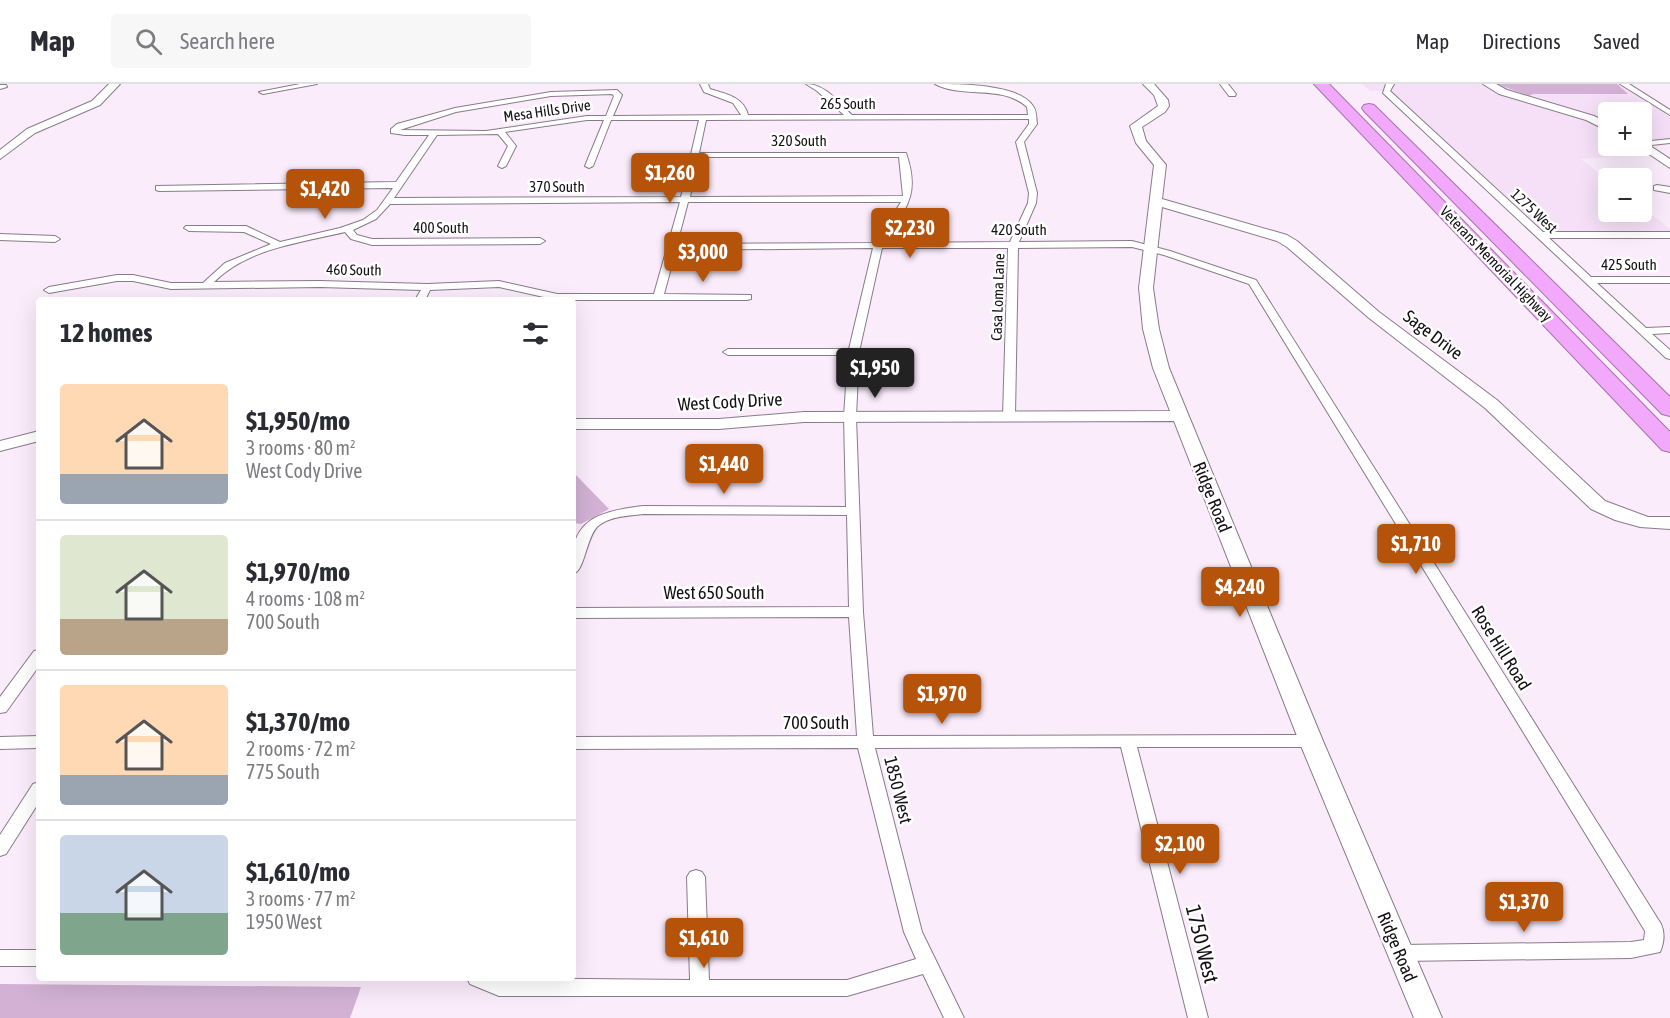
<!DOCTYPE html>
<html lang="en">
<head>
<meta charset="utf-8">
<style>
  body { margin:0; font-family:"Asap Condensed",sans-serif; background:#f7f7f7; color:#2b2b33; height:100vh; display:flex; flex-direction:column; font-size:22px; white-space:nowrap }
  * { box-sizing:border-box; margin:0 }
  p { font-size:20px; color:#7c7c81 }
  .icon { flex:none; width:33px; height:33px; fill:none; stroke:currentColor; stroke-width:2; stroke-linecap:round; stroke-linejoin:round }
  .map { position:relative; flex:1; overflow:hidden }
  .drawer { position:absolute; left:36px; top:213px; width:540px; height:684px; display:flex; flex-direction:column; background:#fff; border-radius:6px; box-shadow:0 6px 24px #0002 }
  .drawer>* { flex:none }
  .controls { position:absolute; left:1598px; top:18px; display:grid; gap:12px }
  .controls a { display:grid; place-items:center; width:54px; height:54px; border-radius:6px; background:#fff; box-shadow:0 6px 24px #0002; font-size:30px }
  .price { position:absolute; translate:-50% -51px; padding:0 14px; border-radius:6px; background:#b45309; color:#fff; font-size:20px; line-height:39px; filter:drop-shadow(0 2px 3px #0008) }
  .price::after { content:''; position:absolute; left:50%; top:36px; width:18px; height:14px; margin-left:-9px; background:inherit; clip-path:polygon(0 0,100% 0,50% 100%) }
  .price.selected { background:#222; color:#fff }
  ul { padding:0; list-style:none }
  li { display:flex; align-items:center; gap:18px; height:150px; padding:0 24px }
  li+li { border-top:2px solid #e1e1e2 }
  li span { display:grid; place-items:center; flex:none; width:168px; height:120px; border-radius:6px; color:#555 }
  li>.icon { margin-inline-start:auto }
  span .icon { width:72px; height:72px; fill:#fffc; stroke-width:1 }
  li b { font-size:26px }
  h2 { display:flex; justify-content:space-between; align-items:center; height:72px; padding:0 24px; font-size:26px }
  header { display:flex; align-items:center; gap:36px; box-sizing:border-box; height:84px; padding:0 30px; background:#fff; border-bottom:2px solid #e1e1e2 }
  header strong { font-size:28px }
  nav { display:flex; gap:33px; margin-inline-start:auto; font-size:21px }
  .search { width:420px; height:54px; background:#f7f7f7; display:flex; align-items:center; gap:15px; box-sizing:border-box; padding:0 21px; border-radius:6px; color:#7c7c81; font-size:22px }
  .map>svg:first-child { display:block }
  .built { fill:#f5e0f7; fill-rule:evenodd }
  .green { fill:#d2b1d5 }
  .lines { fill:none; stroke-linecap:round; stroke-linejoin:round }
  .street-casing { stroke:#887b89; stroke-width:2 }
  .secondary-casing { stroke:#887b89; stroke-width:2 }
  .highway-casing { stroke:#a573aa; stroke-width:2 }
  .street { fill:#fff; fill-rule:evenodd }
  .secondary { fill:#fff; fill-rule:evenodd }
  .highway { fill:#f3a9fb; fill-rule:evenodd }
  .labels { text-anchor:middle; stroke-width:5; stroke-linejoin:round; paint-order:stroke }
  .far-street-label { font-size:15px; fill:#140f14; stroke:#fff }
  .street-label { font-size:18px; fill:#140f14; stroke:#fff }
  .near-street-label { font-size:21px; fill:#140f14; stroke:#fff }
</style>
</head>
<body>
<header>
<strong>Map</strong>
<div class="search"><svg class="icon" aria-label="search" viewBox="0 0 24 24"><circle cx="10" cy="10" r="6"/><path d="M15 15l6 6"/></svg>Search here</div>
<nav><a>Map</a><a>Directions</a><a>Saved</a></nav>
</header>
<div class="map">
<svg width="1670" height="934" viewBox="0 0 1670 934">
  <rect width="100%" height="100%" fill="#fbecfc"/>
  <path class="built" d="M1362,0H1624L1670,29V57L1643,60L1655,69L1581,75L1608,96V128H1641V122L1670,145V151H1541L1386,7H1370ZM1608,28H1641V62H1608Z"/>
  <g class="green">
    <path d="M1497,0H1617L1628,10H1533L1529,12Z"/>
    <path d="M573,388L609,425L581,440L573,439Z"/>
    <path d="M0,900L361,903L350,934H0Z"/>
  </g>
  <g class="lines">
    <g class="street-casing">
      <g id="street">
        <path d="M300,0H317L263,10L259,8Z"/>
        <path d="M700,0H708L710,5C726,10 744,13 748,31H844L817,7L806,0C826,0 839,19 852,31H1028L1027,23C1002,0 963,15 935,0C960,0 1019,0 1033,22C1037,27 1036,34 1037,40L1024,58L1037,109L1036,119L1019,158L1132,157L1170,167L1256,196L1661,840C1665,849 1664,859 1660,868L1631,874L1400,877L1393,875L1390,869L1393,863L1400,861L1631,858L1644,856L1645,847L1249,200L1164,171L1132,163L1018,164L1015,332L1009,335L1003,332L1008,164H882L859,268L856,333L863,528L873,652L1311,651L1317,653L1319,657L1317,661L1311,663H1137L1208,934H1188L1121,663L875,664L922,848L964,934H944L923,890L847,912H499L470,900L467,894L690,896L687,793L690,788L696,786L702,788L705,793L709,896H847L916,875L904,848L858,664L573,665V653L857,652L849,533L573,534V524L849,523L847,431L643,430C628,432 610,432 598,442C586,453 585,487 573,490C573,481 571,470 574,462C581,429 615,426 643,422L846,423L844,333L848,271H728L723,268L728,265H849L873,164L676,166L664,210L751,211V215L747,216H557L499,203L430,206L425,216H415L421,206L320,203L171,205L133,197H117L49,209L44,206L49,203L117,191H133L171,199H203L225,179L271,160L244,148L189,147L184,144L186,142H246L280,158L340,144L363,136L377,126L393,104L159,107L156,106V102L396,98L429,51H405L391,49V45L397,40L455,24L551,8L617,6L622,11L613,32L741,31L733,19L704,8ZM612,10L614,12L606,32H587L486,47L400,46L456,28L551,12ZM1029,35V40L1016,58L1029,109L1028,119L1010,158L884,159C905,125 921,112 906,69H699L706,36ZM587,36H604L585,82L589,84L593,82L611,36H699L681,113L394,114L437,51L498,50L508,62L498,82L502,84L506,82L516,62L505,48ZM698,73H899L903,112L690,113ZM680,118L654,210H557L499,197L427,200L320,197L214,198C248,164 300,159 345,148L351,155L372,161L540,160L545,157L540,154L372,155L357,151L353,146L376,135L390,120ZM688,118H901L875,159L677,160Z"/>
        <path d="M1220,0H1228L1236,10L1235,12H1229Z"/>
        <path d="M1386,0H1394L1390,7L1543,148H1670V154H1549L1591,193H1670V199H1597L1646,244L1670,243V249L1652,250L1670,266V275L1666,274L1383,9Z"/>
        <path d="M1620,0H1629L1670,26V31Z"/>
        <path d="M0,1H6L7,3L0,5Z"/>
        <path d="M1670,55V59L1642,62H1639L1642,58Z"/>
        <path d="M1657,101L1670,103V109L1654,106V102Z"/>
        <path d="M0,150L55,152L60,155L55,158L0,156Z"/>
        <path d="M39,566V582L6,628L0,629V613L34,567Z"/>
        <path d="M39,652V664L0,665V653Z"/>
        <path d="M39,698V718L6,770L0,772V751L33,700Z"/>
        <rect x="0" y="866" width="39" height="16"/>
      </g>
    </g>
    <g class="secondary-casing">
      <g id="secondary">
        <path d="M109,0H120L100,21L35,49L0,75V66L27,45L92,17Z"/>
        <path d="M1143,0H1154L1168,16L1169,22L1165,28L1142,43L1146,57L1166,81L1162,115L1287,151L1297,157L1379,228L1497,316L1605,417L1648,433H1670V445L1640,443L1615,436L1591,425L1485,324L1369,234L1287,163L1277,157L1162,123L1153,204L1159,245L1169,284L1323,657L1442,934H1414L1299,657L1174,337L804,338L719,345H573V335H719L804,328L1170,327L1153,284L1143,245L1139,204L1154,81L1136,59L1130,42L1158,22L1154,11Z"/>
        <path d="M1483,0H1496L1507,6L1594,32L1608,39V47L1586,36L1499,10Z"/>
        <path d="M1641,56L1670,75V84L1637,62H1641Z"/>
        <path d="M39,347V357L0,367V357Z"/>
      </g>
    </g>
    <g class="highway-casing">
      <g id="highway">
        <path d="M1314,0H1329L1670,348V368L1662,366Z"/>
        <path d="M1369,20L1374,21L1670,313V332L1662,330L1364,27L1362,24L1364,21Z"/>
      </g>
    </g>
    <use href="#street" class="street"/>
    <use href="#secondary" class="secondary"/>
    <use href="#highway" class="highway"/>
  </g>
  <g class="labels">
    <g class="far-street-label">
      <text x="848" y="25">265 South</text>
      <text transform="translate(547 27) rotate(-8)" y="5">Mesa Hills Drive</text>
      <text x="799" y="62">320 South</text>
      <text x="557" y="108">370 South</text>
      <text transform="translate(1534 127) rotate(43)" y="5">1275 West</text>
      <text x="441" y="149">400 South</text>
      <text x="1019" y="151">420 South</text>
      <text transform="translate(1496 180) rotate(46)" y="5">Veterans Memorial Highway</text>
      <text x="1629" y="186">425 South</text>
      <text transform="translate(354 186) rotate(1)" y="5">460 South</text>
      <text transform="translate(998 213) rotate(-88)" y="5">Casa Loma Lane</text>
    </g>
    <g class="street-label">
      <text transform="translate(1433 251) rotate(37)" y="6">Sage Drive</text>
      <text transform="translate(730 318) rotate(-3)" y="6">West Cody Drive</text>
      <text transform="translate(1212 413) rotate(68)" y="6">Ridge Road</text>
      <text x="714" y="515">West 650 South</text>
      <text transform="translate(1501 564) rotate(58)" y="6">Rose Hill Road</text>
      <text x="816" y="645">700 South</text>
      <text transform="translate(898 706) rotate(76)" y="6">1850 West</text>
      <text transform="translate(1397 863) rotate(67)" y="6">Ridge Road</text>
    </g>
    <g class="near-street-label">
      <text transform="translate(1202 860) rotate(76)" y="7">1750 West</text>
    </g>
  </g>
</svg>
<div class="controls">
<a>+</a>
<a>−</a>
</div>
<b class="price" style="left:670px;top:120px">$1,260</b>
<b class="price" style="left:325px;top:136px">$1,420</b>
<b class="price" style="left:910px;top:175px">$2,230</b>
<b class="price" style="left:703px;top:199px">$3,000</b>
<b class="price selected" style="left:875px;top:315px">$1,950</b>
<b class="price" style="left:724px;top:411px">$1,440</b>
<b class="price" style="left:1416px;top:491px">$1,710</b>
<b class="price" style="left:1240px;top:534px">$4,240</b>
<b class="price" style="left:942px;top:641px">$1,970</b>
<b class="price" style="left:1180px;top:791px">$2,100</b>
<b class="price" style="left:1524px;top:849px">$1,370</b>
<b class="price" style="left:704px;top:885px">$1,610</b>
<section class="drawer">
<h2>12 homes<svg class="icon" aria-label="filters" viewBox="0 0 24 24"><path d="M4 7h16M4 17h16"/><circle cx="9" cy="7" r="2"/><circle cx="15" cy="17" r="2"/></svg></h2>
<ul>
<li><span style="background:linear-gradient(#ffd9b3 75%,#9aa5b1 0)"><svg class="icon" aria-label="home" viewBox="0 0 24 24"><path d="M3 11l9-7 9 7M6 9v11h12V9"/></svg></span><div><b>$1,950/mo</b><p>3 rooms · 80 m²</p><p>West Cody Drive</p></div></li>
<li><span style="background:linear-gradient(#dfe7d0 70%,#b9a48a 0)"><svg class="icon" aria-label="home" viewBox="0 0 24 24"><path d="M3 11l9-7 9 7M6 9v11h12V9"/></svg></span><div><b>$1,970/mo</b><p>4 rooms · 108 m²</p><p>700 South</p></div></li>
<li><span style="background:linear-gradient(#ffd9b3 75%,#9aa5b1 0)"><svg class="icon" aria-label="home" viewBox="0 0 24 24"><path d="M3 11l9-7 9 7M6 9v11h12V9"/></svg></span><div><b>$1,370/mo</b><p>2 rooms · 72 m²</p><p>775 South</p></div></li>
<li><span style="background:linear-gradient(#c9d6e8 65%,#7fa58c 0)"><svg class="icon" aria-label="home" viewBox="0 0 24 24"><path d="M3 11l9-7 9 7M6 9v11h12V9"/></svg></span><div><b>$1,610/mo</b><p>3 rooms · 77 m²</p><p>1950 West</p></div></li>
</ul>
</section>
</div>
</body>
</html>
